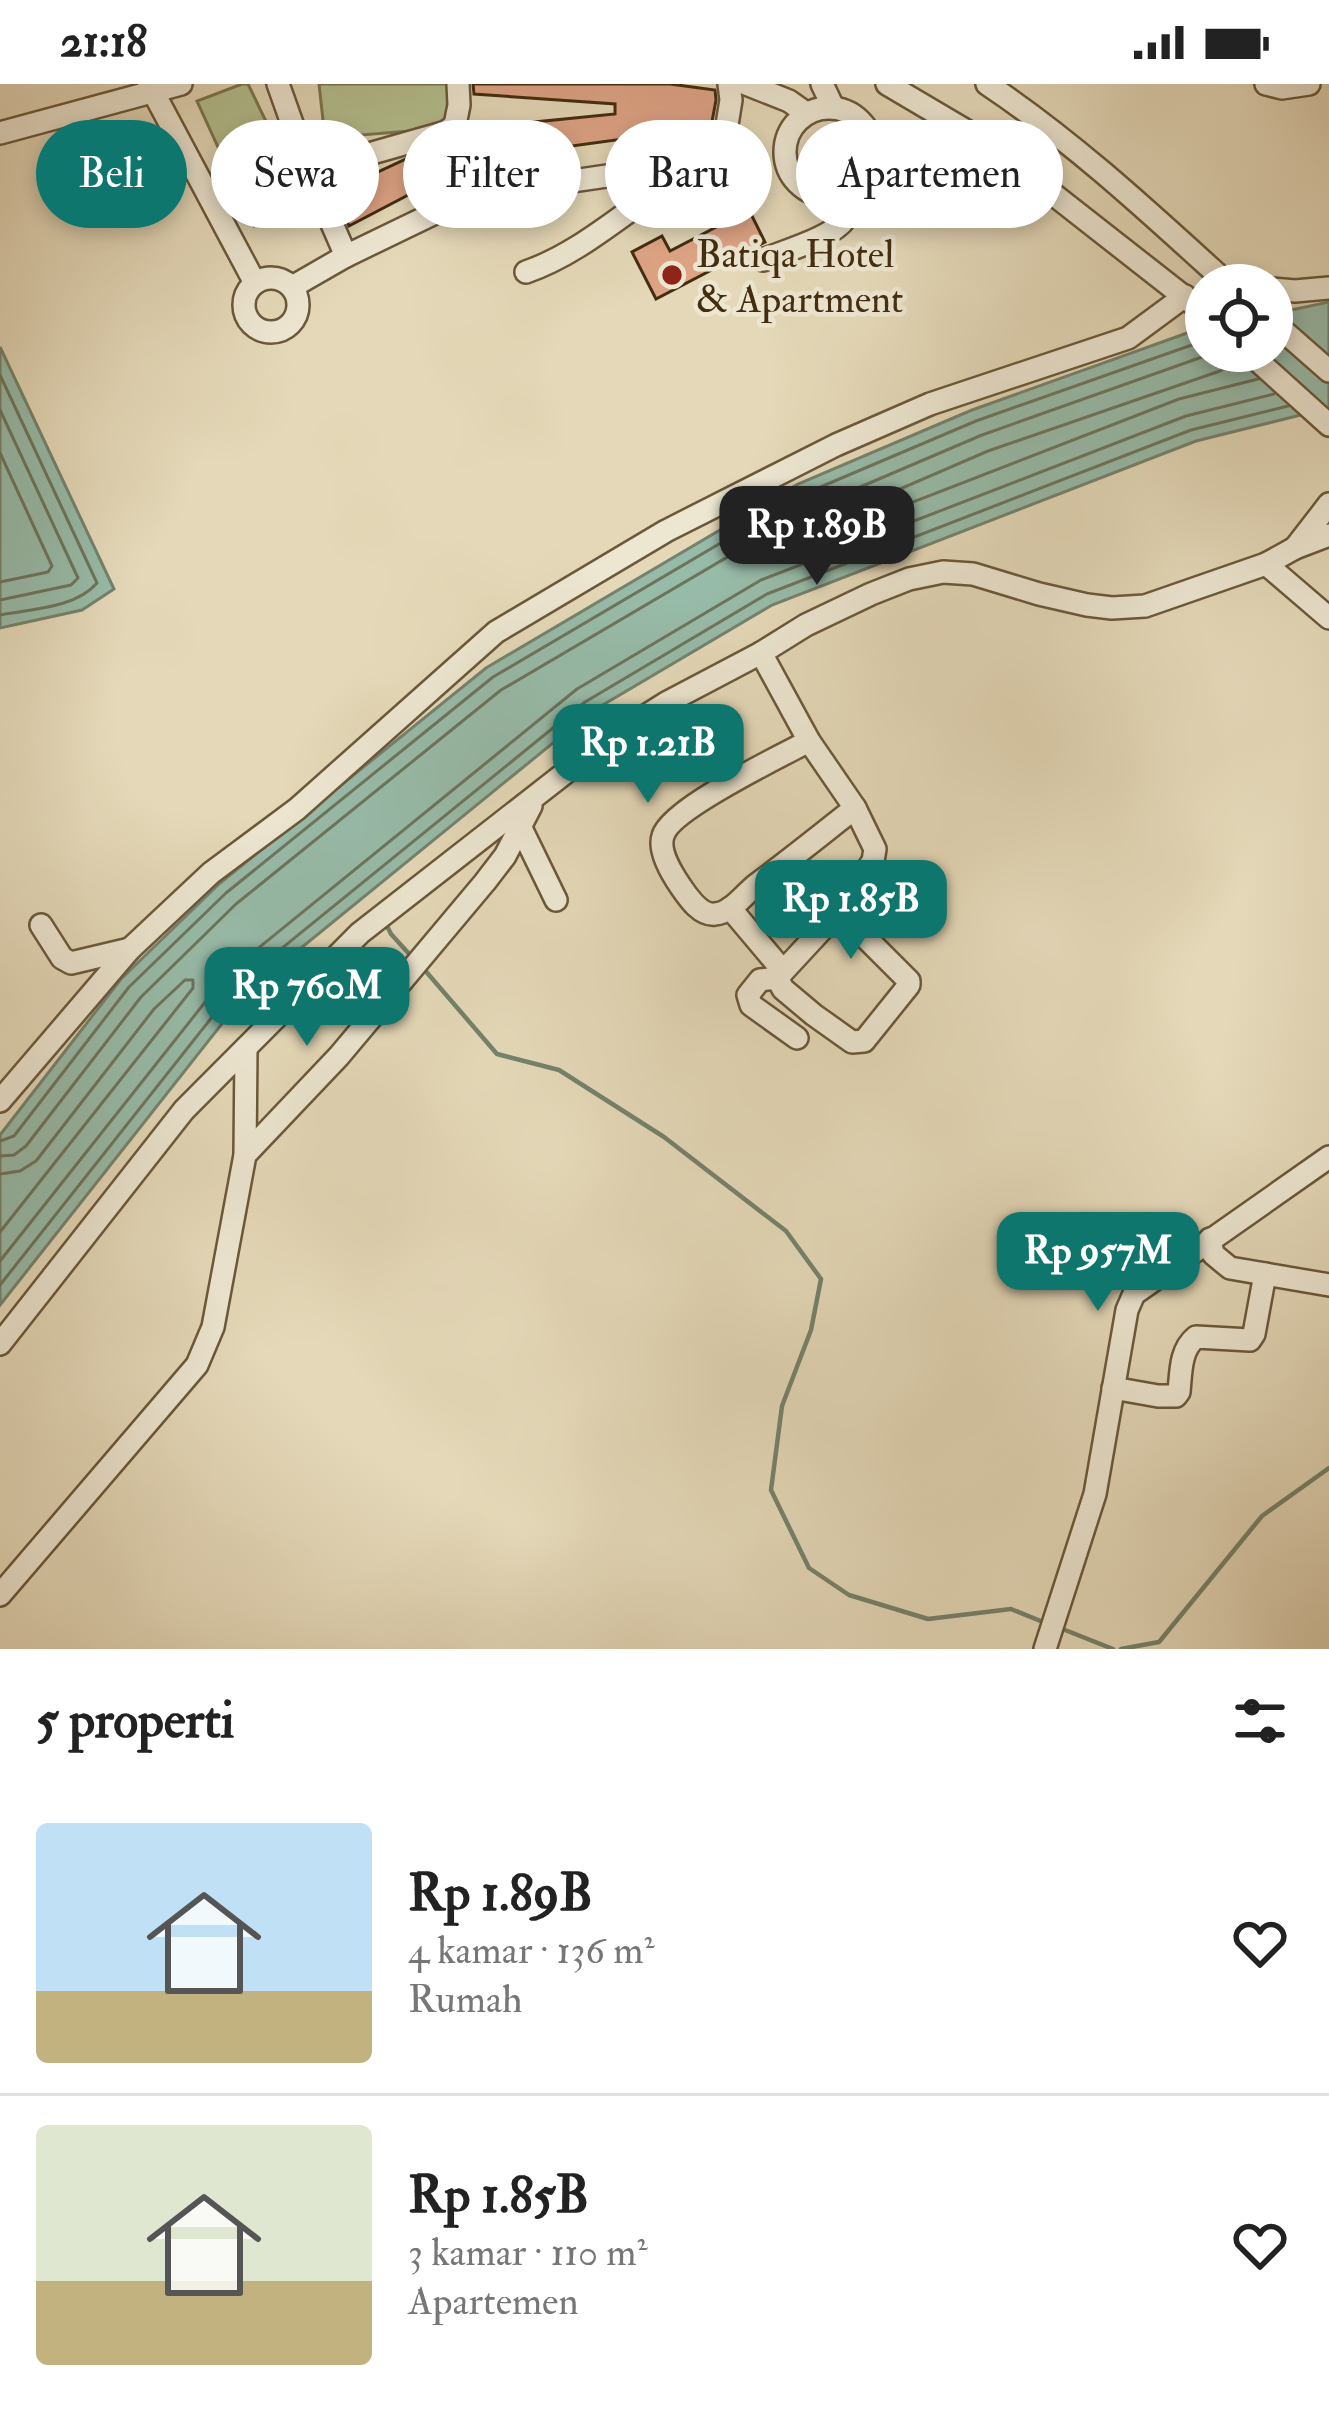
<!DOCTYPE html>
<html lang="id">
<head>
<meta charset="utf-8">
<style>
  body { margin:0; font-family:"IM FELL Double Pica",serif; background:#f6f6f6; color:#222; height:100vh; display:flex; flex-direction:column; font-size:45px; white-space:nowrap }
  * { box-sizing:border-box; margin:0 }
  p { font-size:39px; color:#767676 }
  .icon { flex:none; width:66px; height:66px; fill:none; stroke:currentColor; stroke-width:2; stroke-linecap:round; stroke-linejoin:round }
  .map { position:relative; height:1565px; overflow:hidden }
  .sheet { display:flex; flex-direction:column; background:#fff; flex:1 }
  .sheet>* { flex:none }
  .guide { position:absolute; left:36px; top:36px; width:1257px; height:108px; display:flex; gap:24px }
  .controls { position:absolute; left:1185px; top:180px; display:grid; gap:24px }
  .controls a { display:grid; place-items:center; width:108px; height:108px; border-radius:50%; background:#fff; box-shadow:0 6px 18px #0003; font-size:60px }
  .price { position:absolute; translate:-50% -102px; padding:0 27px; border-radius:24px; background:#0f766e; color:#fff; font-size:39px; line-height:78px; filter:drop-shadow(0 3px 6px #0008) }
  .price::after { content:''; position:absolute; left:50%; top:72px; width:36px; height:27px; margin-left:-18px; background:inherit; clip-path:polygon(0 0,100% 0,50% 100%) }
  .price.selected { background:#222; color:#fff }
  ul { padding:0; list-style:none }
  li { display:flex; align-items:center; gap:36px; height:300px; padding:0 36px }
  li+li { border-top:3px solid #e0e0e0 }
  li span { display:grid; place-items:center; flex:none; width:336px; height:240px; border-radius:12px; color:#555 }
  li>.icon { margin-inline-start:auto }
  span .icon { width:144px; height:144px; fill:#fffc; stroke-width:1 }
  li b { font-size:51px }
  h2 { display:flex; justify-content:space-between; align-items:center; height:144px; padding:0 36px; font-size:51px }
  .chip { padding:0 42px; border-radius:54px; background:#fff; box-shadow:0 6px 18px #0003; font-size:42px; line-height:108px }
  .chip.selected { background:#0f766e; color:#fff }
  .status { display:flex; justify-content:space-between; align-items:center; height:84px; padding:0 60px; background:#fff; direction:ltr }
  .status svg { height:33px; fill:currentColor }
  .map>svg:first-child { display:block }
  .green { fill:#b4bf8f; stroke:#7c7650; stroke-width:3 }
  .water { fill:#97bba9; stroke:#75826c; stroke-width:3 }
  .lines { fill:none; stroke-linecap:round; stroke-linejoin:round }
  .shore { stroke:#6d745c; stroke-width:3 }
  .stream { stroke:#75826c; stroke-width:4.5 }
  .building { fill:#dda385; stroke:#432d10; stroke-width:3 }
  .minor-casing { stroke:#6b583a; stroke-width:26 }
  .minor { stroke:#ede6d1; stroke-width:21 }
  .poi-dot { fill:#8f2418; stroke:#ede6d1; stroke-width:4.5 }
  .labels { text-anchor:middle; stroke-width:9; stroke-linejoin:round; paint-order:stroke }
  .poi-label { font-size:39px; fill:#432d10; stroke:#ede6d1; text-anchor:start }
</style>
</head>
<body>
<div class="status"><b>21:18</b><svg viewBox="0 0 49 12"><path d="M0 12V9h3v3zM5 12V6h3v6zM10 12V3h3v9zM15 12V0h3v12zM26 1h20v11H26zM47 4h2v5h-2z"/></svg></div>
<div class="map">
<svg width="1329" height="1565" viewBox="0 0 1329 1565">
  <rect width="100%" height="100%" fill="#e4d8b8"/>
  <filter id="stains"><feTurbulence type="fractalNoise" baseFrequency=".00167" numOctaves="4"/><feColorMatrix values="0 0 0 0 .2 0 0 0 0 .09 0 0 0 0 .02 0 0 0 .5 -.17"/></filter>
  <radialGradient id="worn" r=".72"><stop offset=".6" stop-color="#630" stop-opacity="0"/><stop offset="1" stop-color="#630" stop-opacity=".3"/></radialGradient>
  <g class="green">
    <path d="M242,0H248L304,116L254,142L197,17Z"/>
    <path d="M319,0H448V36L422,46L325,54Z"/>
  </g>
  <g class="water">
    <path d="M1329,218V324L1196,357L772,521L591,628L247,908L0,1221V1051L121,895L219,800L486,584L798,400L972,326L1190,248L1206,244V267H1272V230Z"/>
    <path d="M0,263L114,505L82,526L0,544Z"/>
  </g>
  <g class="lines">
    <g class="shore">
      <path d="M1237,276L1220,287L988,367L819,440L808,447L807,453L815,456L1179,315L1258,295"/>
      <path d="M0,291L97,499C76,524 31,525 0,531"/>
      <path d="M0,326L78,494L71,501L0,516"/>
      <path d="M0,369L52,482L48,488L0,498"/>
      <path d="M0,1057L14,1052L129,903L226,809L493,593L804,410L976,337L1206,256"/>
      <path d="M0,1072L14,1071L26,1062L141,913L236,820L501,606L811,424L982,351L1219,267"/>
      <path d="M0,1090L20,1087L36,1077L154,925L185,896H193V904L0,1148"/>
      <path d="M0,1177L229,888L577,605L761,496L1186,332L1274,310"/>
      <path d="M0,1201L239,899L585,618L767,510L1191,346L1288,322"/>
    </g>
    <g class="stream">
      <path d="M385,838L391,850L411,872"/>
      <path d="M423,884L497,970L559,986L664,1053L786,1147L821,1195L811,1246L782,1322L771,1406L809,1484L849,1511L928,1535L1011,1525L1043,1538"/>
      <path d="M1060,1544L1113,1565"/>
      <path d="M1121,1565L1159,1558L1262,1432L1329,1384"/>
    </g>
  </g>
  <g class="building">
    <path d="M473,0H670L715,6L716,16L711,43L477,75L349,142L335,108L406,75L451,62L474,44L615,30V20L474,10Z"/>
    <path d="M749,126L765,158L656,215L632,168L662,152L670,167Z"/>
  </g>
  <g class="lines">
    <g class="minor-casing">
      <g id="minor">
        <path d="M149,0L255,199"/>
        <path d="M278,0L309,87L346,172"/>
        <path d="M746,0L789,17L806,29"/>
        <path d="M822,0L833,23"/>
        <path d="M887,0L970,49L1021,85L1206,230"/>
        <path d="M987,0C1074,58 1152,131 1229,201"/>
        <path d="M1266,0L1282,4L1309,0"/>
        <circle cx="829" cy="68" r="44"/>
        <path d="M0,49L181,0"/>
        <path d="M309,87L446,48L455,41L459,21L458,0"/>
        <path d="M863,98L970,49"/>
        <path d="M763,176C784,167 832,154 845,135C851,127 851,116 852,106"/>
        <path d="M526,188C572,172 609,141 649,113L655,101V85"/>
        <circle cx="271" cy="221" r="27"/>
        <path d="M292,203L346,172L470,112L655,85L703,87L713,84L721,78L731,16L729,0"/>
        <path d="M1272,205L1295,207L1329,204"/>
        <path d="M1272,237L1329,287"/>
        <path d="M1247,267L1329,341"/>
        <path d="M1295,464L1329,420"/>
        <path d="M1266,480L1329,534"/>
        <path d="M761,569L809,657L855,724L875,765L873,777L839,827L777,894L760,896L748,911L751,921L797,954"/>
        <path d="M809,657C781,672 670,725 663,752C658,767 672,790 681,803C688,813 700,832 715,830C733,829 746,807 760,798C792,774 823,749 855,724"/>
        <path d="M520,742L556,816"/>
        <path d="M730,824L783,887"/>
        <path d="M41,841L62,874L71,879L130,865"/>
        <path d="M777,894L783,905L814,931L852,958L864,957L909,901V897L839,827"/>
        <path d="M0,1017L130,865L211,789L297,725L496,548L666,447L836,361L930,320L1128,254L1185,212"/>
        <path d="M245,1071L339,972L485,798L505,772L531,722"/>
        <path d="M1210,1155L1213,1170L1230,1184L1329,1201"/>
        <path d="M0,1260L184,1026L360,849L606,657L666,619L761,569L806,541L871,510L909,495L943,488L973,490L1039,510L1087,521L1112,524L1145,522L1266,480L1295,464L1329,451"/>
        <path d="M1113,1304L1158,1312H1176L1179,1308C1181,1288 1180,1266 1196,1253L1250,1256L1254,1250L1265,1190"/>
        <path d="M0,1511L197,1281L213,1243L245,1071L246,964"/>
        <path d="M1045,1565L1095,1410L1127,1226L1134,1210L1329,1073"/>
      </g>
    </g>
    <use href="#minor" class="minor"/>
  </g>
  <circle class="poi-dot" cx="672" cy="191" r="12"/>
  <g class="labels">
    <g class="poi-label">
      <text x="696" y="183">Batiqa Hotel<tspan x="696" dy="45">&amp; Apartment</tspan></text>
    </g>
  </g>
  <rect width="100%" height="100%" filter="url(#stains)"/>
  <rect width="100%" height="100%" fill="url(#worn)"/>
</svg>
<div class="controls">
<a><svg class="icon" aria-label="locate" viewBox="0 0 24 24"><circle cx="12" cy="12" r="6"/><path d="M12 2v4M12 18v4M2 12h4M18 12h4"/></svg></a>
</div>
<b class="price selected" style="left:817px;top:504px">Rp 1.89B</b>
<b class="price" style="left:648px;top:722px">Rp 1.21B</b>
<b class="price" style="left:851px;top:878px">Rp 1.85B</b>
<b class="price" style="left:307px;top:965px">Rp 760M</b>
<b class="price" style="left:1098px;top:1230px">Rp 957M</b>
<div class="guide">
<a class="chip selected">Beli</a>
<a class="chip">Sewa</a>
<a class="chip">Filter</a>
<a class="chip">Baru</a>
<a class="chip">Apartemen</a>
</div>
</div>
<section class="sheet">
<h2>5 properti<svg class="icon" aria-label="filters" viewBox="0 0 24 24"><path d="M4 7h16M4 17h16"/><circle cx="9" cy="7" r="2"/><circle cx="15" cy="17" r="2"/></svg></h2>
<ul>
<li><span style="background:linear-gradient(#bfe0f5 70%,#c2b280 0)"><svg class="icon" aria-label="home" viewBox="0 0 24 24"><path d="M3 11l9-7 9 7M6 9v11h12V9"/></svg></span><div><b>Rp 1.89B</b><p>4 kamar · 136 m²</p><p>Rumah</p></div><svg class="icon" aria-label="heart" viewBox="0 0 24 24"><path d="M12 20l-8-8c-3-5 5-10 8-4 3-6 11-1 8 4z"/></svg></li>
<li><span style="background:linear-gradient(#dfe7d0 65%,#c2b280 0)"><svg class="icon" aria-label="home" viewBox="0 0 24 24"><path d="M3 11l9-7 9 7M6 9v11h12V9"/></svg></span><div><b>Rp 1.85B</b><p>3 kamar · 110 m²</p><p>Apartemen</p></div><svg class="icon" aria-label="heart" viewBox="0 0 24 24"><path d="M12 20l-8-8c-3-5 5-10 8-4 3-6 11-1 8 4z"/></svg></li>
</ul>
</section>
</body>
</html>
